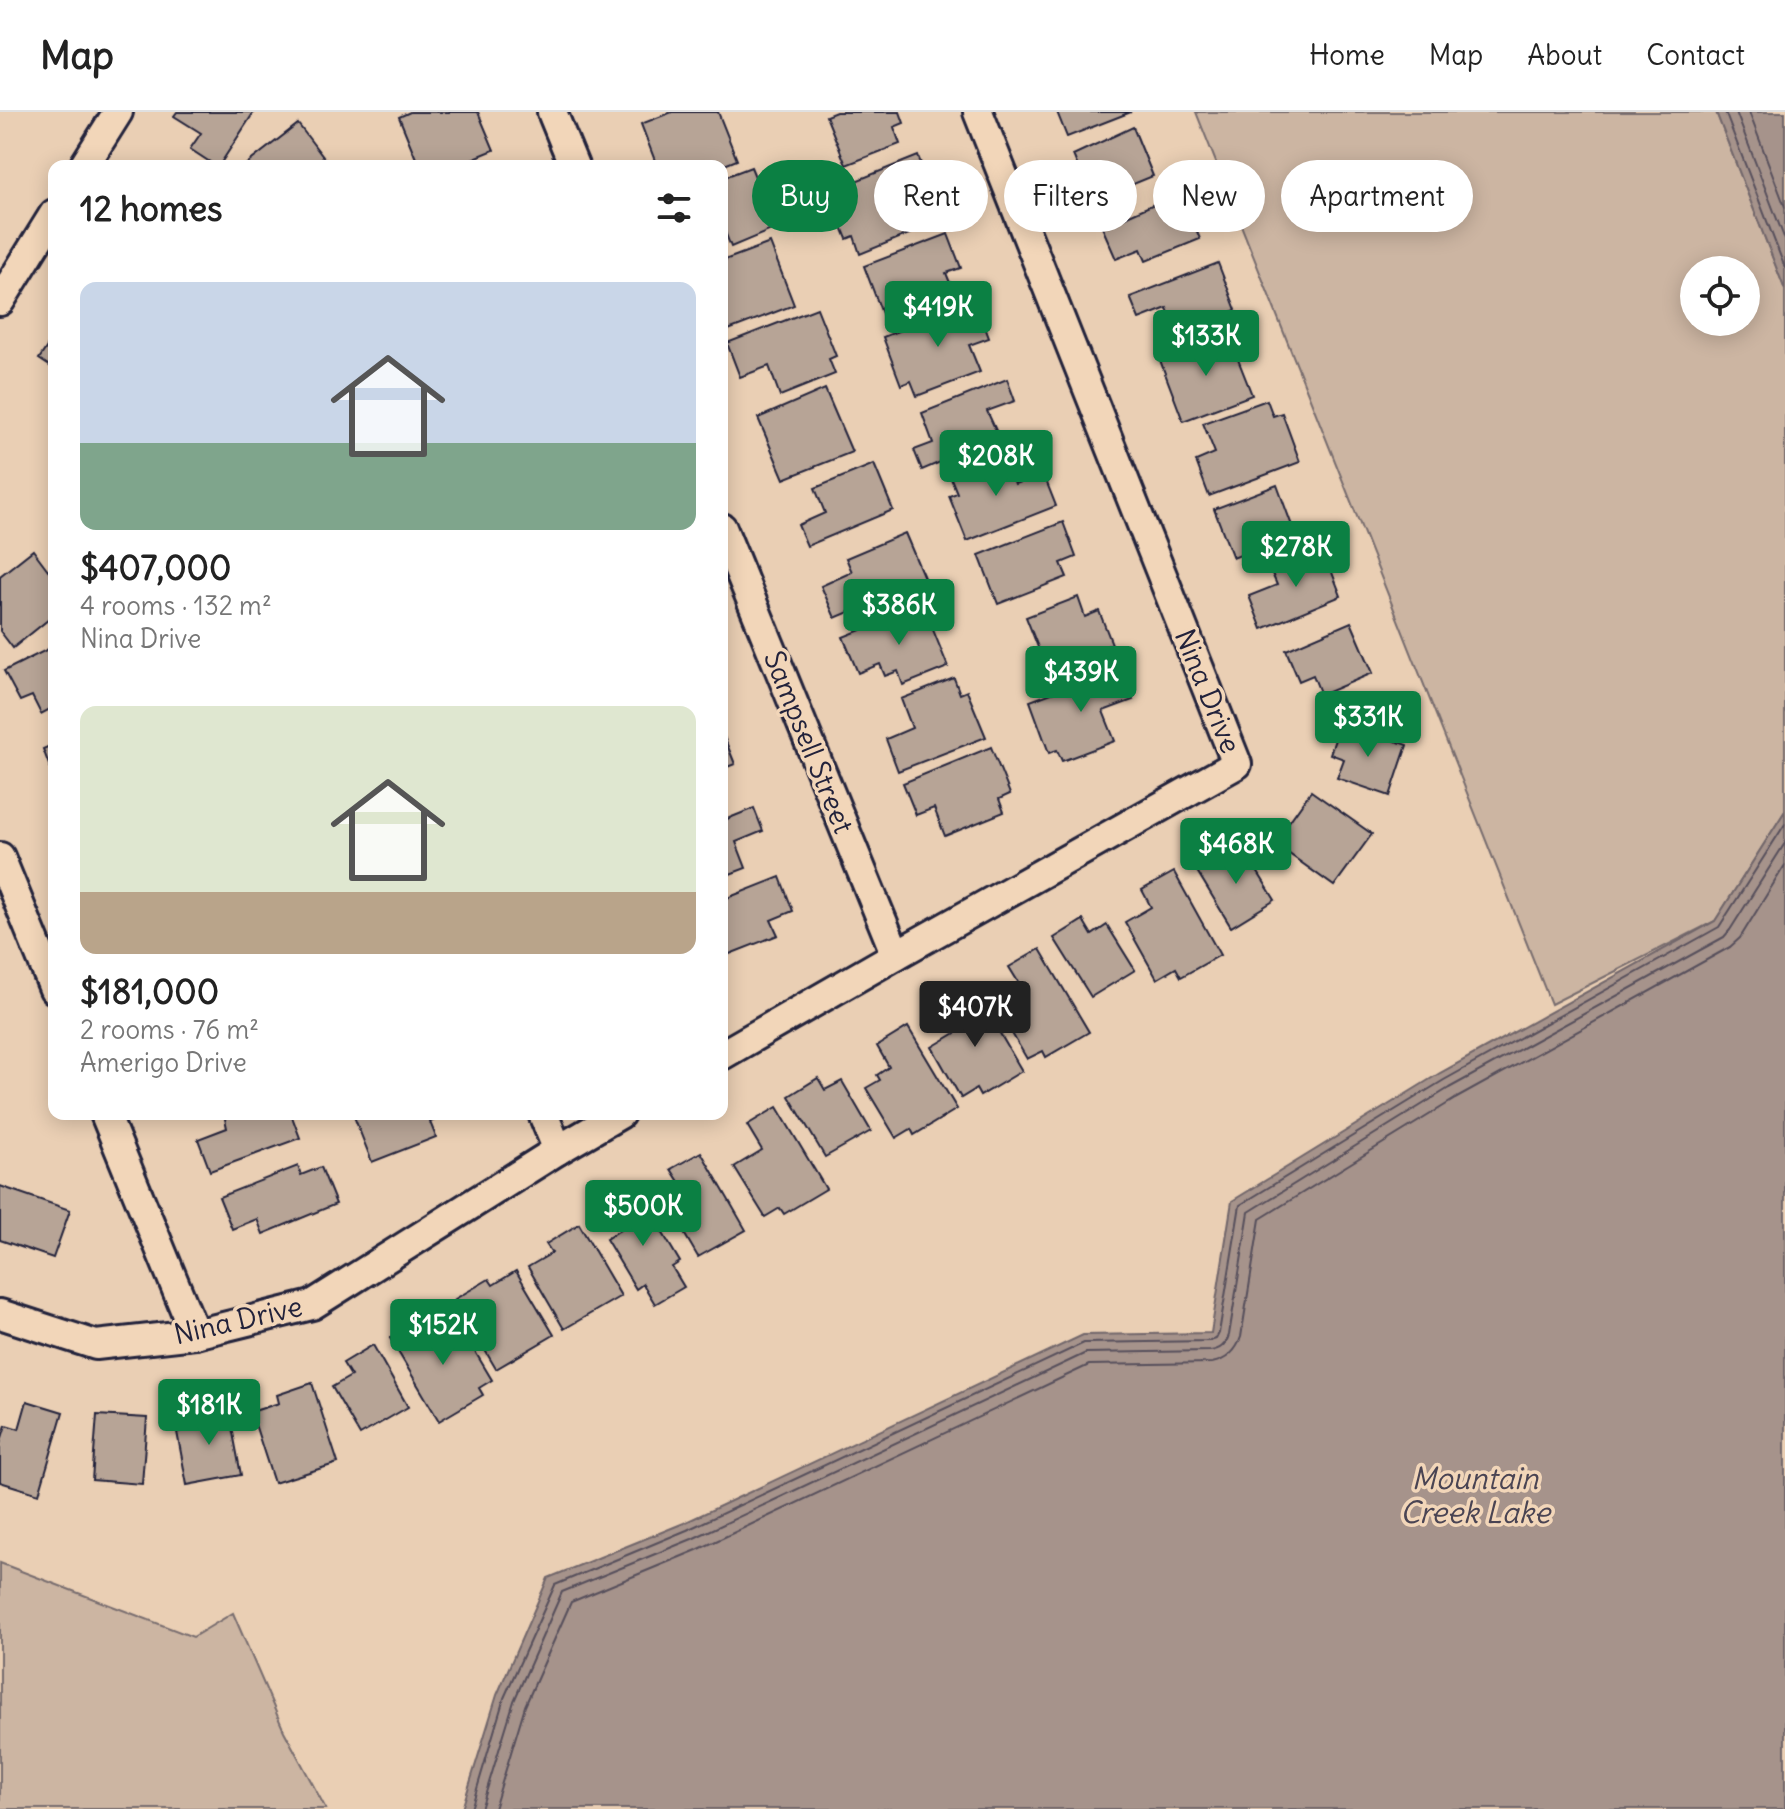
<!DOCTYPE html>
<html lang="en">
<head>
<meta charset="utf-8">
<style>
  body { margin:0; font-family:Delius,sans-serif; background:#f2f2f2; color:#222; height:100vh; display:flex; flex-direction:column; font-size:30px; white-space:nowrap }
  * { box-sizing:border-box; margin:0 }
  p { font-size:26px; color:#767676 }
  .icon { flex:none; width:44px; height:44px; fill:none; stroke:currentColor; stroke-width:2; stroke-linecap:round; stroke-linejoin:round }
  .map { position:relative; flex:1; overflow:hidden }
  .side { position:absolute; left:48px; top:48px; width:680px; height:960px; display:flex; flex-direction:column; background:#fff; border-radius:16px; box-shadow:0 4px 20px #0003 }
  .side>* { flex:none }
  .hud { position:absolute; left:752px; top:48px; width:760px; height:72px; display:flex; gap:16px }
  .fabs { position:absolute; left:1680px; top:144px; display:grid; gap:16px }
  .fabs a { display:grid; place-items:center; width:80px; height:80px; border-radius:50%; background:#fff; box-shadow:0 4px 20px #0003; font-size:40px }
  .price { position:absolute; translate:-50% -68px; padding:0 18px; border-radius:8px; background:#0b8043; color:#fff; font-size:26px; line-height:52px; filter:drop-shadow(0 2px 4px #0008) }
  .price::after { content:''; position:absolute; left:50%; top:48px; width:24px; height:18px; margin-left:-12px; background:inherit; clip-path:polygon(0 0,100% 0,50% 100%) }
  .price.selected { background:#222; color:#fff }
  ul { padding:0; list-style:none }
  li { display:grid; align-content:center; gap:16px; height:424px; padding:0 32px }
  li span { display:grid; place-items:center; height:248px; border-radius:16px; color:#555 }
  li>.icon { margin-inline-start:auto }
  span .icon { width:144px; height:144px; fill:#fffc; stroke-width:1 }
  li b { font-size:34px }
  h2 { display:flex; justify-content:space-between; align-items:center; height:96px; padding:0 32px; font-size:34px }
  .tag { padding:0 28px; border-radius:36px; background:#fff; box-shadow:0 4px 20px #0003; font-size:28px; line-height:72px }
  .tag.selected { background:#0b8043; color:#fff }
  header { display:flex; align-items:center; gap:48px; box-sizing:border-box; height:112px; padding:0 40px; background:#fff; border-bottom:2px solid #e0e0e0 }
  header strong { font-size:38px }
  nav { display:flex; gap:44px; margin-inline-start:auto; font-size:28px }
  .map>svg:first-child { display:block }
  .green { fill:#ccb5a2; stroke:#776c6e; stroke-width:2; fill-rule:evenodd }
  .water { fill:#a6938b; stroke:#71666b; stroke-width:2 }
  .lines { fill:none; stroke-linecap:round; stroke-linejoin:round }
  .shore { stroke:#574f5b; stroke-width:2 }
  .building { fill:#b7a496; stroke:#22223b; stroke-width:2 }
  .street-casing { stroke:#22223b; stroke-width:34 }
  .street { stroke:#f2d6b9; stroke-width:28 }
  .labels { text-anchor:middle; stroke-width:7; stroke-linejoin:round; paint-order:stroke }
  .street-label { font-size:28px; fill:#22223b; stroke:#f2d6b9 }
  .water-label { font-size:30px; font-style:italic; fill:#4a4453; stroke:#f2d6b9 }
</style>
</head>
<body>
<header>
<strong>Map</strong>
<nav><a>Home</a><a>Map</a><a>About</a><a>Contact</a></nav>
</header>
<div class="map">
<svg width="1785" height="1697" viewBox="0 0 1785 1697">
  <rect width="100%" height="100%" fill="#eacfb4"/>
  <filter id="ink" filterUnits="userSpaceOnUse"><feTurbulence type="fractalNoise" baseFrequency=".0125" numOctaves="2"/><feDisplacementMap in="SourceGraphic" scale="16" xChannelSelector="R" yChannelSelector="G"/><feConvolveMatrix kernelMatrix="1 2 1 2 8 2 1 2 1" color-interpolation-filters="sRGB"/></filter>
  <g filter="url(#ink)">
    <g class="green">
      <path d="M1196,0H1716L1785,178V699L1715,809L1551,892ZM1694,158H1746V210H1694Z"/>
      <path d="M0,1451L193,1525L233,1501L284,1619L326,1697H0Z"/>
    </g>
    <g class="water">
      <path d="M1716,0H1785V178Z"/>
      <path d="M1785,699V1697H462L497,1583L548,1466L684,1411L1083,1223L1211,1221L1232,1089L1440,961L1715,809Z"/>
    </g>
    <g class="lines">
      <g class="shore">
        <path d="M1725,0L1785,156"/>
        <path d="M1736,0L1785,128"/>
        <path d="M1749,0L1785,95"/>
        <path d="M471,1697L504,1586L555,1473L687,1418L1084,1231L1210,1229L1216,1227L1219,1221L1240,1093L1444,968L1719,815L1785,712"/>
        <path d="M481,1697L514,1589L562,1480L692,1427L1086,1241L1210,1239C1220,1238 1226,1233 1229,1223L1249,1100L1449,976L1724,825L1730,818L1785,731"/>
        <path d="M494,1697L525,1594L571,1490L697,1438L1089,1253L1212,1251C1227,1248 1236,1240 1241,1225L1260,1107L1455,987L1730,835L1740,826L1785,753"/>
      </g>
    </g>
    <g class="building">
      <path d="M177,0H254L219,54H216L190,37L201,21L174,4Z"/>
      <path d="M410,0H478L494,38L455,54H419L399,5Z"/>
      <path d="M672,0H718L737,48L722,54H657L641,12Z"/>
      <path d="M836,0H900L904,11L894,15L900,32L846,53L826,4Z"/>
      <path d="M1057,0H1131L1067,25Z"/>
      <path d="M298,12L330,54H244Z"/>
      <path d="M1133,15L1153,64L1092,89L1073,43Z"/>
      <path d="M918,44L931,77L902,89L914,120L860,142L854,124L847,127L828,80Z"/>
      <path d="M751,55L776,116L731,135L725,120L722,121V66Z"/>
      <path d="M1181,80L1200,127L1146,149L1141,137L1116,147L1102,115Z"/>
      <path d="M948,122L961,156L946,161L953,178L883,204L864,154Z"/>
      <path d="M770,131L794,193L723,220L722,149Z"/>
      <path d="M1218,151L1236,198L1177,221L1167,196L1139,207L1130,185Z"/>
      <path d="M975,188L989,226L969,233L980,260L917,284L911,269L901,273L883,225Z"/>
      <path d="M817,196L836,244L829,247L835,262L780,284L769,254L740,265L727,231Z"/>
      <path d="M1228,222L1252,283L1183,309L1160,248Z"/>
      <path d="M54,224V257L39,247Z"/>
      <path d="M1007,267L1015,289L987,299L999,325L922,358L914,338L933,331L922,301Z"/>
      <path d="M825,277L852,340L784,367L758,306Z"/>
      <path d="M1267,288L1273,304L1282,301L1300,350L1209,384L1196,349L1215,341L1203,311Z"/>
      <path d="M1004,343L1015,372L1043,361L1056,394L967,429L949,384L957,381L950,364Z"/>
      <path d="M874,352L893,398L807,434L798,413L825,401L815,376Z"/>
      <path d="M1277,373L1295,422L1233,446L1214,397Z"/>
      <path d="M1063,410L1076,445L1061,451L1067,465L998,492L979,443Z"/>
      <path d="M905,421L925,468L835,506L821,474L852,460L846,446Z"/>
      <path d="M1323,437L1341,484L1262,517L1249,484L1277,473L1270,457Z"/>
      <path d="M33,438L54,466V503L13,536L0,519V464Z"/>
      <path d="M1078,485L1085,505L1099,499L1112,532L1047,558L1026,505Z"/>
      <path d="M923,493L948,555L903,573L898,559L885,564L880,552L858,561L843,525Z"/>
      <path d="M1351,510L1373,561L1321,583L1313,563L1299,569L1286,538Z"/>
      <path d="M54,534V595L41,602L32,584L20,589L4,559Z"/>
      <path d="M1121,555L1133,588L1103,599L1115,629L1062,649L1057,638L1049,641L1030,589Z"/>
      <path d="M954,566L960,582L967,579L986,625L898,659L886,627L912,616L901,587Z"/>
      <path d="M1341,610L1407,633L1390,684L1337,666L1344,647L1330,642Z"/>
      <path d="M722,620L735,652L722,657Z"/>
      <path d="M54,632V666L43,637Z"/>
      <path d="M991,635L1010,682L999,687L1004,700L945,724L934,696L916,703L903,671Z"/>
      <path d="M1311,679L1372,722L1334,774L1274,731Z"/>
      <path d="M754,696L763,719L736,730L746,756L722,765V709Z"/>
      <path d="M1241,733L1275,788L1231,815L1197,759Z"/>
      <path d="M1174,760L1220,843L1181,865L1176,856L1157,867L1125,810L1151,795L1142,778Z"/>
      <path d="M780,765L793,799L771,808L778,823L722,845V788Z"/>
      <path d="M1083,808L1092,823L1107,813L1135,858L1091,885L1054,826Z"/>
      <path d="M1040,837L1089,920L1046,945L1043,939L1027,947L993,889L1020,873L1009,855Z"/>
      <path d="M974,877L1022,959L980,984L976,977L961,986L932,935L957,920L942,896Z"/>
      <path d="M908,915L957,997L914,1023L911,1017L896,1026L866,976L880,968L877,963L889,955L877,934Z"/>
      <path d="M818,966L825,978L842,969L871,1019L825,1045L789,984Z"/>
      <path d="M777,995L826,1077L784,1102L780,1096L765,1105L734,1055L762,1038L747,1013Z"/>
      <path d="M224,1002H291L300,1026L210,1059L198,1027L227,1016Z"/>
      <path d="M353,1002H449L430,1010L436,1025L372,1050Z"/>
      <path d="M701,1040L746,1118L698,1145L664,1087L683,1076L671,1057Z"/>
      <path d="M298,1054L301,1063L321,1055L336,1092L263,1122L257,1107L232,1117L219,1085Z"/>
      <path d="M0,1074L70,1098L53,1146L0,1128Z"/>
      <path d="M636,1076L680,1150L672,1155L684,1175L655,1192L643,1172L636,1177L606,1127L620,1118L606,1094Z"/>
      <path d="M579,1112L621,1184L564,1217L528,1155L552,1141L546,1132Z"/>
      <path d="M516,1159L554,1223L496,1257L455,1187L489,1167L493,1173Z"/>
      <path d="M422,1208L433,1226L458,1211L492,1268L479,1276L483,1283L439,1309L390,1226Z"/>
      <path d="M373,1233L408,1295L360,1323L332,1275L351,1264L343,1251Z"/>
      <path d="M312,1271L338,1351L274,1371L251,1300L279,1291L277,1283Z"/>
      <path d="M27,1289L63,1300L39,1382L0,1370V1332L6,1313L19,1317Z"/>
      <path d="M228,1294L241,1363L187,1373L177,1320L196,1316L193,1300Z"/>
      <path d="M97,1303L147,1306L142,1372L92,1368Z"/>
    </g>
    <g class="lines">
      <g class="street-casing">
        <g id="street">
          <path d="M552,0L574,54"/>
          <path d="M84,54L118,0"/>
          <path d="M0,189L54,102"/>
          <path d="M722,416L896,843"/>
          <path d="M0,745L54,877"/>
          <path d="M722,943L896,843L1237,652L978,0"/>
          <path d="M105,1002L195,1222"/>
          <path d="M543,1002L558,1038"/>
          <path d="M0,1202L96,1233L195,1222L312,1193L558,1038L620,1002"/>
        </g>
      </g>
      <use href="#street" class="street"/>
    </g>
  </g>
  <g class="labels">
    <g class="street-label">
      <text transform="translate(1208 579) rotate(68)" y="10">Nina Drive</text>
      <text transform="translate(809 630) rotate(68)" y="10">Sampsell Street</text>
      <text transform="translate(238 1208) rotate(-13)" y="10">Nina Drive</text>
    </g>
    <g class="water-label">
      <text x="1475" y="1377">Mountain<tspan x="1475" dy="34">Creek Lake</tspan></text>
    </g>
  </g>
</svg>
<div class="fabs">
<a><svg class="icon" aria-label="locate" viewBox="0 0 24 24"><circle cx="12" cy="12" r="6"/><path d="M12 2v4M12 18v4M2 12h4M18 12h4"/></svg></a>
</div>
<b class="price" style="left:938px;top:237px">$419K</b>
<b class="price" style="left:1206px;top:266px">$133K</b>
<b class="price" style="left:996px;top:386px">$208K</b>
<b class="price" style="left:1296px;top:477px">$278K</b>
<b class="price" style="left:899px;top:535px">$386K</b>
<b class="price" style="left:1081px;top:602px">$439K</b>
<b class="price" style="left:1368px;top:647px">$331K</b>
<b class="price" style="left:1236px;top:774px">$468K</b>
<b class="price selected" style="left:975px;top:937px">$407K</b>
<b class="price" style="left:643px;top:1136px">$500K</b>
<b class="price" style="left:443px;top:1255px">$152K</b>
<b class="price" style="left:209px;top:1335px">$181K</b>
<div class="hud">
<a class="tag selected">Buy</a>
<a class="tag">Rent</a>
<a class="tag">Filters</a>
<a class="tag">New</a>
<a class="tag">Apartment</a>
</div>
<section class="side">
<h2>12 homes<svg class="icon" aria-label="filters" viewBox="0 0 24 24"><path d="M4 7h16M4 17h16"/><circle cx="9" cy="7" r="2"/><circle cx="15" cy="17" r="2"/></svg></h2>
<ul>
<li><span style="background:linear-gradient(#c9d6e8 65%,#7fa58c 0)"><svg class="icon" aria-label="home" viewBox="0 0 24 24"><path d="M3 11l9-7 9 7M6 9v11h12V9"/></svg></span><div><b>$407,000</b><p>4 rooms · 132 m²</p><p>Nina Drive</p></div></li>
<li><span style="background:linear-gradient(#dfe7d0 75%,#b9a48a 0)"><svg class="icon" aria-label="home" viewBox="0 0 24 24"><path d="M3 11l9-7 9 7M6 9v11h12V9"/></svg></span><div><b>$181,000</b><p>2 rooms · 76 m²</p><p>Amerigo Drive</p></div></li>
</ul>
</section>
</div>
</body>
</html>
